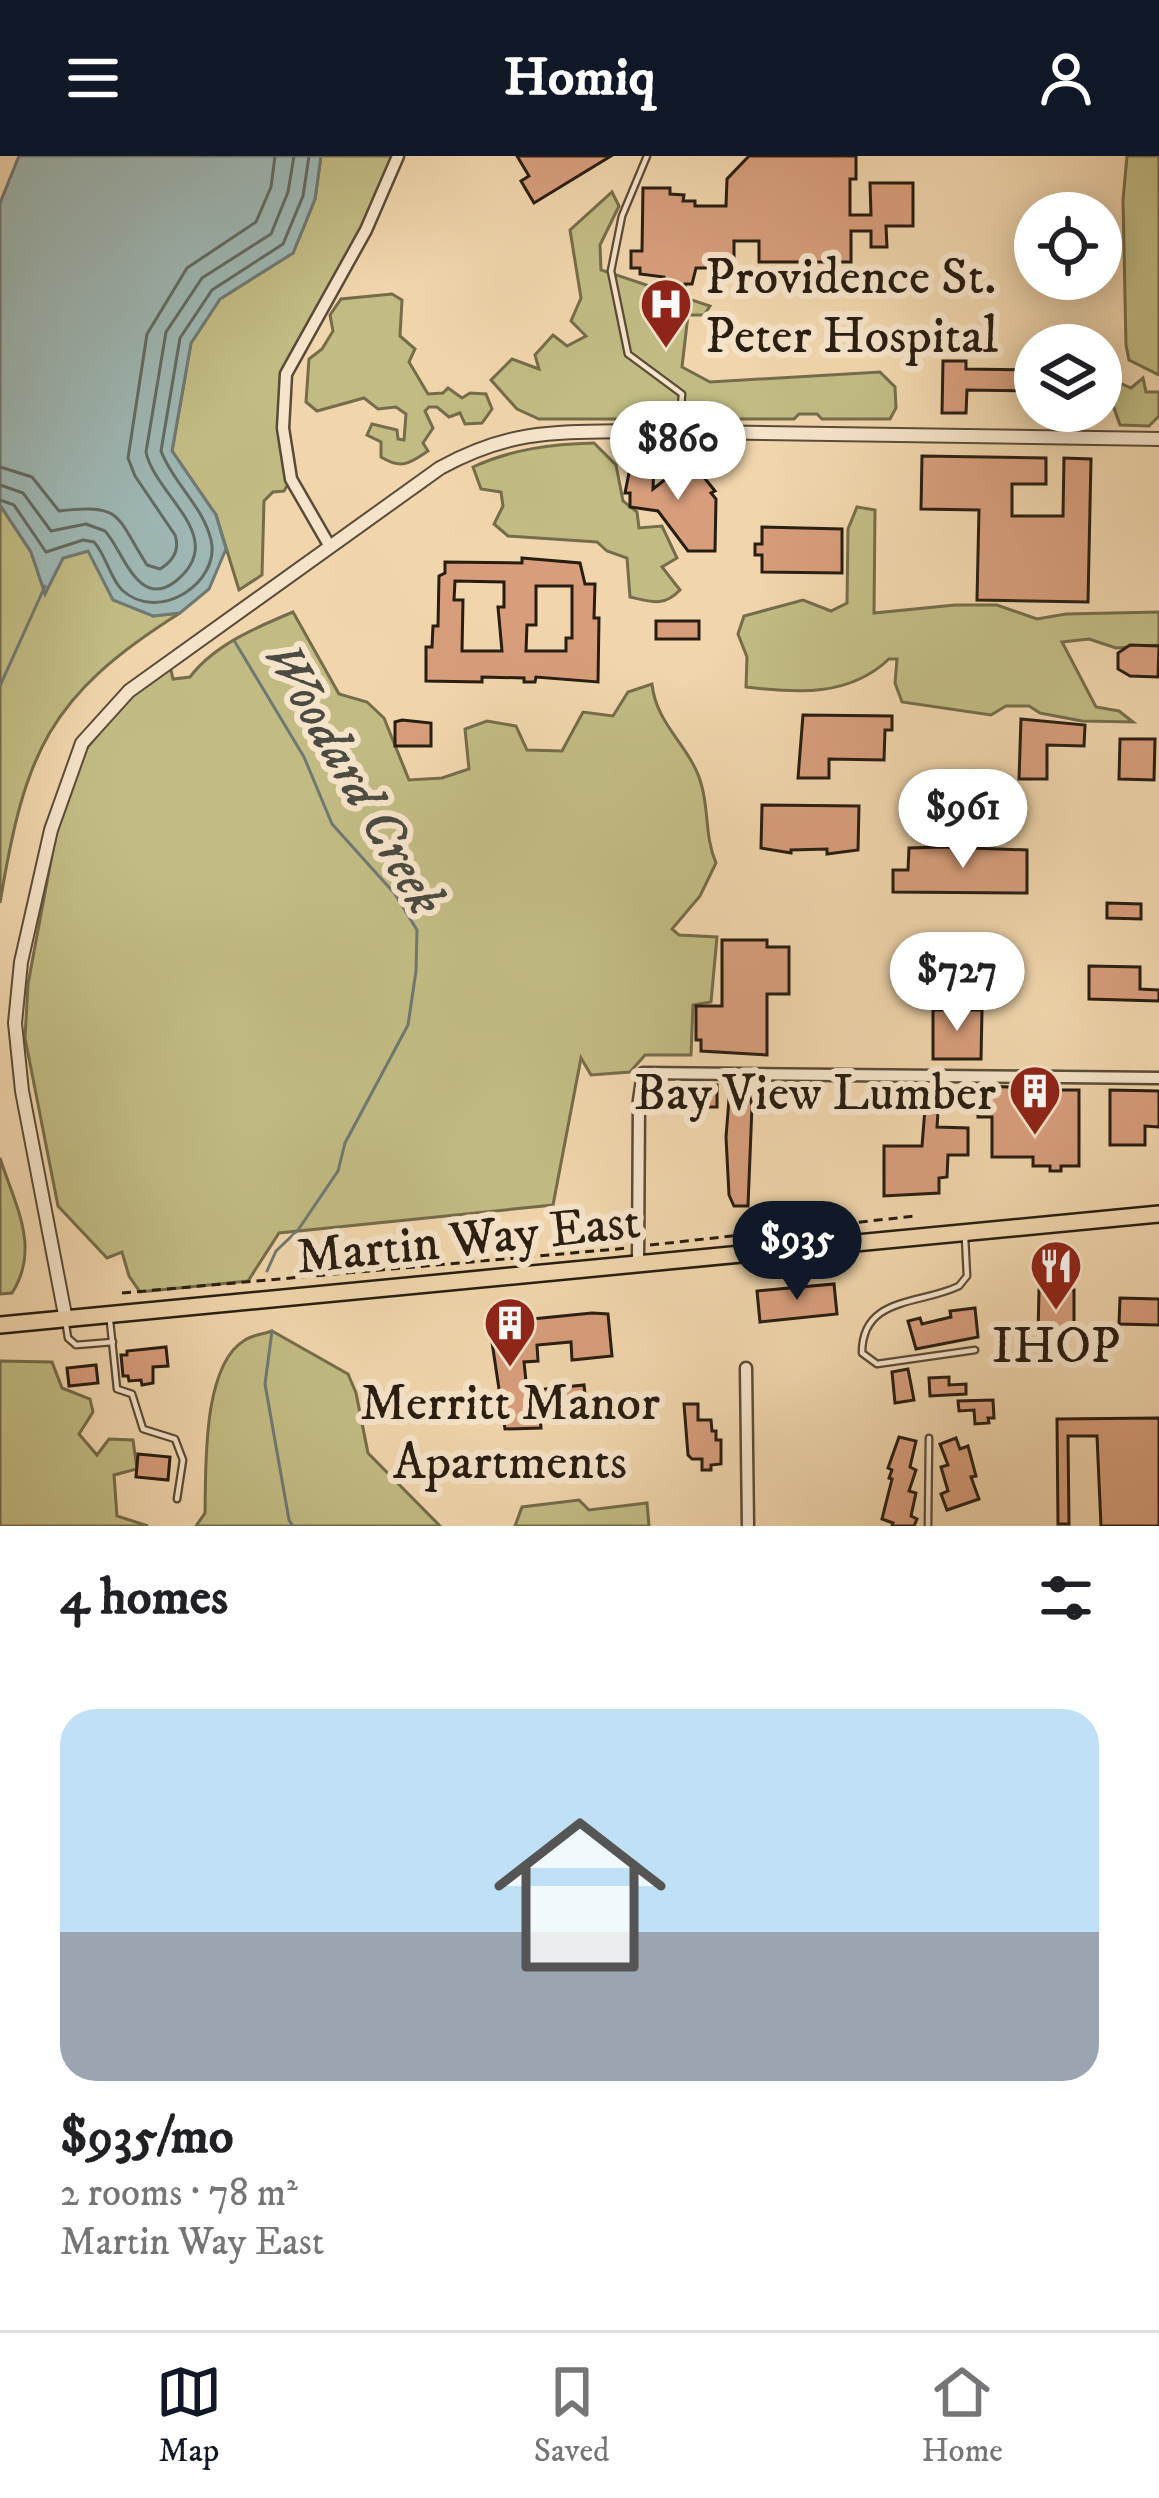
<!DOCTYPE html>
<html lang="en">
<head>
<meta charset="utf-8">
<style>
  body { margin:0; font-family:"IM FELL DW Pica",serif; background:#f2f2f2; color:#202124; height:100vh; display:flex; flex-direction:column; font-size:45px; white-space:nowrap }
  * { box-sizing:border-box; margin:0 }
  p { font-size:39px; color:#757577 }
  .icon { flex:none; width:66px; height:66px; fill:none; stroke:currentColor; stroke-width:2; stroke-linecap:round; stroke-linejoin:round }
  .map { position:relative; height:1370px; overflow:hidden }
  .panel { display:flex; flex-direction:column; background:#fff; flex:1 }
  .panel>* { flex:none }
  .controls { position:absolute; left:1014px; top:36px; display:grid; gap:24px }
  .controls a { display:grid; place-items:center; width:108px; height:108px; border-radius:50%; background:#fff; box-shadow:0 6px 30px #0003; font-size:60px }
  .price { position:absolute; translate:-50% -102px; padding:0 27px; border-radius:42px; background:#fff; color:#222; font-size:39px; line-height:78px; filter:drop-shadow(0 3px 6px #0008) }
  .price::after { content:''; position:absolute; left:50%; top:72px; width:36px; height:27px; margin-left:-18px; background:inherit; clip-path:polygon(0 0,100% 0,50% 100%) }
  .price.current { background:#111827; color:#fff }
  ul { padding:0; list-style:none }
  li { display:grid; align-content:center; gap:24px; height:636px; padding:0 60px }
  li+li { border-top:3px solid #e0e0e0 }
  li span { display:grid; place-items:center; height:372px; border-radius:36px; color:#555 }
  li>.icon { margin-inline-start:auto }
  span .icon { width:216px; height:216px; fill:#fffc; stroke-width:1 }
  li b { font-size:51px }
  h2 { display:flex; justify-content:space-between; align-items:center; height:144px; padding:0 60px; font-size:51px }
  header { display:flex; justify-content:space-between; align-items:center; height:156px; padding:0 60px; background:#111827; color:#fff; font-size:54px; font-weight:700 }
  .dock { display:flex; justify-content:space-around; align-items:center; height:168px; border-top:3px solid #e0e0e0; background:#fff; font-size:33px; color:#757577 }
  .dock a { display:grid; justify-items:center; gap:6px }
  .dock .current { color:#111827 }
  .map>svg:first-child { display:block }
  .green { fill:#c2bc84; stroke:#756c4a; stroke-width:3 }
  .water { fill:#9eb7b4; stroke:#6f7973; stroke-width:3 }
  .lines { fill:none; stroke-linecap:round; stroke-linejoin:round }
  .shore { stroke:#636a62; stroke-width:3 }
  .stream { stroke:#6f7973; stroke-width:3 }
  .building { fill:#d89e7c; stroke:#281d11; stroke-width:3; fill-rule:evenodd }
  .service-casing { stroke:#5a4b38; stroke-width:9 }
  .minor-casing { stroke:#5a4b38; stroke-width:15 }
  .tertiary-casing { stroke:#5a4b38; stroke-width:16 }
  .primary-casing { stroke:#281d11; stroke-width:20 }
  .path { stroke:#281d11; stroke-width:3; stroke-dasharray:9 6; stroke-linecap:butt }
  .service { stroke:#f6e4ca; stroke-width:4.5 }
  .minor { stroke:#f6e4ca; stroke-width:10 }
  .tertiary { stroke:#f6e4ca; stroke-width:12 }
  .primary { stroke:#f1d6ad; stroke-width:15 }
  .labels { text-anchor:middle; stroke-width:12; stroke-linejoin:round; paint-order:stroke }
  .poi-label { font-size:51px; fill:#281d11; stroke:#f6e4ca }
  .street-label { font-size:51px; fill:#281d11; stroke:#f6e4ca }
  .water-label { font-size:54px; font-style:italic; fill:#4b4b42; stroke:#f6e4ca }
</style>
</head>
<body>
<header><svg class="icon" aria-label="menu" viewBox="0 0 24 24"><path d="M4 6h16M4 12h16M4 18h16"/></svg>Homiq<svg class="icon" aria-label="person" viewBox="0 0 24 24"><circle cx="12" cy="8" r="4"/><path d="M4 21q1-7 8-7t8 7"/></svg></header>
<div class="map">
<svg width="1159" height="1370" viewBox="0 0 1159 1370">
  <rect width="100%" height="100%" fill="#f1d6ad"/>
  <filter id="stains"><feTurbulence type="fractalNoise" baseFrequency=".00167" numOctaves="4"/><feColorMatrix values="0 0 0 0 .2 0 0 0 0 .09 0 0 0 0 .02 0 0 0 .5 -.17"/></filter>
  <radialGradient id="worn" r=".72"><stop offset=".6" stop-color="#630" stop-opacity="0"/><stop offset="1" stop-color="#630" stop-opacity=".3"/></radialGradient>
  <g class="green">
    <path d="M321,0H398L366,74L294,199L283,272L291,323L284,335L273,336L264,345L262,419L239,434L216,359L172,295L191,187L220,143L293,97L315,43Z"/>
    <path d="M1127,0H1159V219L1129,204L1126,189L1123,44Z"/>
    <path d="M612,36L619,50L600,89L601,114L710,150L704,159H688L682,211L710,226L880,216L895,231L896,252L890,263H822L817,258H799L794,263H539L517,253L491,224L512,203L539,213L535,199L553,179L567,190L586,180L571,165L581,142L570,74Z"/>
    <path d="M392,138L402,144L400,180L415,193L409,206L428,238L443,237L448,232L462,242L470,237L486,238L492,253L482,267L465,268L460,257L449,261L437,251H429L425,255L433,272L423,287L428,295C410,307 402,314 381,301V286L367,279L372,268L397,274L398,283L404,284L406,258L396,251L378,253L364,242L317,255L306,246L309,203L322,193L333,175L330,159L341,143Z"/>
    <path d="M1143,222L1146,236H1159V260L1149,270L1120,269L1114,252L1107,244L1122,228L1131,232Z"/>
    <path d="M594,287L616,309L623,345L637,356L639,372L662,370L677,402L662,411L680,434C664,451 652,446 630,441L627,402L607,395L597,386L508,380L494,368L503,350L501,336L481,333L473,311C512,293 552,288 594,287Z"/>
    <path d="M0,349L31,396L45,436L63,402L88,395L153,460L180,457C48,540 25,596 0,747Z"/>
    <path d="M857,351L875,354L874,457L955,449H997L1037,463L1066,458L1159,456V489L1116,492L1089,483L1062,486L1096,551L1119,555L1133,566L1082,565L1040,557L1029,550H1006L991,559L902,546L895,527L897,503H889C849,541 797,537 746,531L747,501L738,478L744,460L803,444L831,455L847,447L848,373Z"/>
    <path d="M293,456L339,538L367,546L384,562L409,624L442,622L469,613L465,573L487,565L516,570L527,594L562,595L583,556L613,560L628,536L652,528C656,570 693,592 702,631C709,658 705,681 716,707L700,740L672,773L679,779L717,781L711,846L693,849L691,899H645L630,916L591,919L581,902L553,1049L279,1077L248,1125L140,1136L129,1120L122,1096L107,1102L58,1050L25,882L28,828L57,672L86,593L127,544L170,510L173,523L190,521C214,489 257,471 293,456Z"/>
    <path d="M0,1002C15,1049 41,1092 12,1137L0,1138Z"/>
    <path d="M272,1175L348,1218L356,1237L368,1297L440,1370H196L205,1357C206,1312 202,1209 245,1184C252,1179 264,1178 272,1175Z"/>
    <path d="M0,1205L52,1206L62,1232L90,1243L93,1256L79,1278L97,1299L109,1283L133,1284L137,1313L114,1319L117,1360L148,1370H0Z"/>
    <path d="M579,1344L589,1354L647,1347L649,1370H515L522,1351Z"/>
  </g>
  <path class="water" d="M19,0H321L315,43L293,97L220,143L191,187L172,295L216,359L226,393L209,433L180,457L153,460L113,444L88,395L63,402L45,438L31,396L0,349V47Z"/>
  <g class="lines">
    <g class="shore">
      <path d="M0,311L32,321L59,355C124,347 116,361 147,409L160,413C173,405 180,394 175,379L135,320L128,302L147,178L187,112L256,66L271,31L275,0"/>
      <path d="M0,329L23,337L51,375L86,368L105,375C123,394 138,455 176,425C230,381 155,340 146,296L166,176L202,122L271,78L288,36L294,0"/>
      <path d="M0,344L14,349L46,396L83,384L94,386C106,399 110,422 122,434C159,468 221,426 211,384C203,350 173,327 161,295L180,182L212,134L283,88L303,40L309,0"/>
    </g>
    <g class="stream">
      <path d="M235,486L304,601L332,668L395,738L417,774L416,815L408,869L345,987L338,1015L298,1074L276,1095L267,1115"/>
      <path d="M0,530L45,430"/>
      <path d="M272,1175L265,1228L289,1364L293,1370"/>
    </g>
  </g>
  <g class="building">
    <path d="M517,0H611L534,47L521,25L529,20Z"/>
    <path d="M749,0H856V23H850V59H871L870,27H913V70H886L887,91H871V75H851V106H759V85H734V112H696L692,128H685V134H671V127H664V121L640,118V112H631V95H642L643,32H670V38L684,39L683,45H695V50H726L727,23Z"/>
    <path d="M943,205H966V213L1035,214V235L967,234L966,257H942Z"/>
    <path d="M922,300L1046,302V328H1012V360H1063L1064,302L1091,303L1088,446L977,444L979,354L921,353Z"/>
    <path d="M690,304L715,335L711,337L716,343L715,395H688L658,355L630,351V337H625L631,307L654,308L653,333Z"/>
    <path d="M762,371L842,373V417L762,416V399H755V388H762Z"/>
    <path d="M522,402L580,407L585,428H595L594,462H599L598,526L536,521L535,526H524V522L482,521V526L426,525V491H432L433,470H438L439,420L445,417V406L522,407ZM455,425L504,426V451H498L502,495H462L463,444H454ZM536,430H572V482H566V495H526L527,469H536Z"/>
    <rect x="656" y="465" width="43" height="18"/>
    <path d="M1130,489L1159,490L1158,521L1130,520L1118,513V497Z"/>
    <path d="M803,559L892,560V574H885L884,604L829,603V622H798Z"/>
    <path d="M1021,563L1085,569L1084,590L1047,589V623H1019Z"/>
    <path d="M402,564L431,567V590H395V566Z"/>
    <path d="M1120,583H1155L1154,624L1119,623Z"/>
    <path d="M762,649L859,650L858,694L827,698V693L791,694V697L761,692Z"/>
    <path d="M945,691L1027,694V737L893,736V714H908L909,692Z"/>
    <path d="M1107,747L1141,748V763L1107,762Z"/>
    <path d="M722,784H767V791H789V838H767V899L701,895V884H696V850H722Z"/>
    <path d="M1089,810L1140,811V833L1159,834V845L1089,843Z"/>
    <path d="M933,854H982L981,903H933Z"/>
    <path d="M651,929H717V951H698L688,955L649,950Z"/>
    <path d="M978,930L1009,931L1011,938L1034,939V934H1079V1010H1061V1015H1050V1010H1033V1001H992V961H978Z"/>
    <path d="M1110,934L1159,935V971L1145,970V989H1110Z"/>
    <path d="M735,937H749L752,950L748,1050H734L729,1039L726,981L729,943H735Z"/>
    <path d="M926,940L939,941L937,971L968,972V999H948L947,1021L939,1022V1037L884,1040V990H922Z"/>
    <path d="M834,1128L837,1158L760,1166L757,1135Z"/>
    <path d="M1039,1134H1074V1178H1038Z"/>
    <path d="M1120,1142L1159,1143V1169L1119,1168Z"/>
    <path d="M975,1152L978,1181L916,1193L908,1165L920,1162L922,1168L951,1161L950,1155Z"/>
    <path d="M592,1157L608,1158L612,1200L572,1204L571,1186L537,1189L538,1205L524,1206L527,1235L584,1229L587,1256L540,1262L541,1272L505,1273L490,1173L532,1163Z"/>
    <path d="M166,1191L168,1210L153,1211V1227L142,1229L141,1224L129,1225L128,1220H123L121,1199H127V1195Z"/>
    <path d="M96,1209L98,1227L69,1230L67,1212Z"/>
    <path d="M908,1213L914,1244L895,1247L892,1216Z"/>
    <path d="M949,1221V1229L966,1228V1238L930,1240L929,1222Z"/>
    <path d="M993,1244L994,1262H988L989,1267L975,1268L974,1254L959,1255L958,1245Z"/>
    <path d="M684,1248H698V1264H711L712,1275H716V1284H721V1308L711,1309V1314H702V1303H692L688,1299Z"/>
    <path d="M1159,1262V1370H1101L1097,1280H1068L1069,1368H1058L1057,1263Z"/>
    <path d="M899,1281L916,1285L910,1311L916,1314L909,1335L916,1337L911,1360L917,1363L914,1370H892L893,1367L882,1363L892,1323L889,1322L892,1314L888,1312Z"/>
    <path d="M956,1282L960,1293L968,1290L976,1320L971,1321L979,1343L947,1354L941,1338L948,1335L941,1311L948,1309L940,1288Z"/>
    <path d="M138,1298L170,1301L168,1324L136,1321Z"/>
  </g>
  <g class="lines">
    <g class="service-casing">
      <g id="service">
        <path d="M647,0L622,60L611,115L628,198L682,238L679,275"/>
        <path d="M965,1081L967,1120L959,1130C920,1149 862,1140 862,1197L877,1208L975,1194"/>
        <path d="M110,1165L117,1233L132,1238L143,1273L175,1283L183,1304L177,1343"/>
        <path d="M66,1169L68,1182L76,1189L113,1186"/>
        <path d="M928,1370L929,1282"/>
      </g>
    </g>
    <g class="minor-casing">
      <g id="minor">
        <path d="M329,389L291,323L283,272L286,218L366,74L398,0"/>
        <path d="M638,1106L639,944L643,917L1159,922"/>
        <path d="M746,1212L748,1370"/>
      </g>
    </g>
    <g class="tertiary-casing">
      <path id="tertiary" d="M66,1164L22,935L15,867L21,806L51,674L82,587L129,535L440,312C511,273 557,276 635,275L1159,283"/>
    </g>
    <g class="primary-casing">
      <path id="primary" d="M0,1169L1159,1058"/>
    </g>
    <g class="path">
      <path d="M650,1089L915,1060"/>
      <path d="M122,1137L628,1092"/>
    </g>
    <use href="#service" class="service"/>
    <use href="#minor" class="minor"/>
    <use href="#tertiary" class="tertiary"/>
    <use href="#primary" class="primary"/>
  </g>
  <defs>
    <g id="hospital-pin" transform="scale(2.7)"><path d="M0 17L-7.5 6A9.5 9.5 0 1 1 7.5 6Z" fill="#8f2418" stroke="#f6e4ca"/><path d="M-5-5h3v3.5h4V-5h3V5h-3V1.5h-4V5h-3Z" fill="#fff"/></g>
    <g id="building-pin" transform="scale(2.7)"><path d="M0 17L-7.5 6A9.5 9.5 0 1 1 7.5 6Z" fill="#8f2418" stroke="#f6e4ca"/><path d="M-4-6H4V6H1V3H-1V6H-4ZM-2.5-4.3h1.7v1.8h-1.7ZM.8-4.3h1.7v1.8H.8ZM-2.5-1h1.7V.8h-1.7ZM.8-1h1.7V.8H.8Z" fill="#fff"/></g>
    <g id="restaurant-pin" transform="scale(2.7)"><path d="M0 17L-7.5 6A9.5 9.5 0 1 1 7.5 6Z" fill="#8f2418" stroke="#f6e4ca"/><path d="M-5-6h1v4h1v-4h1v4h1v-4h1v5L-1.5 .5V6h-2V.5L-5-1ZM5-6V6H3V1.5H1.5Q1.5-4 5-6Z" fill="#fff"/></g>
  </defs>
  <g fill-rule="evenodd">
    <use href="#hospital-pin" x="666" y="148"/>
    <use href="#building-pin" x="1035" y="935"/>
    <use href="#restaurant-pin" x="1056" y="1110"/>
    <use href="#building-pin" x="510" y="1167"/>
  </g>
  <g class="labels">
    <g class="poi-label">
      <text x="705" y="137" text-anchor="start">Providence St.<tspan x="705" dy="59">Peter Hospital</tspan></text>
      <text x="996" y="953" text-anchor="end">Bay View Lumber</text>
      <text x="1056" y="1206">IHOP</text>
      <text x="510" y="1263">Merritt Manor<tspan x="510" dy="59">Apartments</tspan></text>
    </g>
    <g class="street-label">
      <text transform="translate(468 1081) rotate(-6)" y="18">Martin Way East</text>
    </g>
    <g class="water-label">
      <text transform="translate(356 621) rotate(60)" y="19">Woodard Creek</text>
    </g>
  </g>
  <rect width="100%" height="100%" filter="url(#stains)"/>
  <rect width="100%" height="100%" fill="url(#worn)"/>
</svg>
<div class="controls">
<a><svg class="icon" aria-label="locate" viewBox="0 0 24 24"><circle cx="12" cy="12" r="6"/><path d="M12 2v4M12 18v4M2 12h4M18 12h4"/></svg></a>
<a><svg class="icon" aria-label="layers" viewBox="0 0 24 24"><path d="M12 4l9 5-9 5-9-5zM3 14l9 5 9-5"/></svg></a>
</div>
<b class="price" style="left:678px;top:347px">$860</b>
<b class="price" style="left:963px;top:715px">$961</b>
<b class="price" style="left:957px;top:878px">$727</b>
<b class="price current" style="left:797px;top:1147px">$935</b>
</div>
<section class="panel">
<h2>4 homes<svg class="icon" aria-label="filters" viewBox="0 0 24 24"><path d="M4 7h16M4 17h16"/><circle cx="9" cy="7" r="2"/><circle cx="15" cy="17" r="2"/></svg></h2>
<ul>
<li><span style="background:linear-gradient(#bfe0f5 60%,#9aa5b1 0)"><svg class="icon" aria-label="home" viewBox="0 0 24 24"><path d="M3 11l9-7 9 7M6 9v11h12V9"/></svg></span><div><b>$935/mo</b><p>2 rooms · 78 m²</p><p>Martin Way East</p></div></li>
</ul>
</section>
<nav class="dock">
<a class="current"><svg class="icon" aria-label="map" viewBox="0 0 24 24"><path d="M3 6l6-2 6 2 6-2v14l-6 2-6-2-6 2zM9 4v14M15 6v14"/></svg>Map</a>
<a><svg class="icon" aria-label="saved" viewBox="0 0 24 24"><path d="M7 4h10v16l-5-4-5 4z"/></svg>Saved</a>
<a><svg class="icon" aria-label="home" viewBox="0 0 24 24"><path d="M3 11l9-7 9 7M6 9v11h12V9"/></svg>Home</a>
</nav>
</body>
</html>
